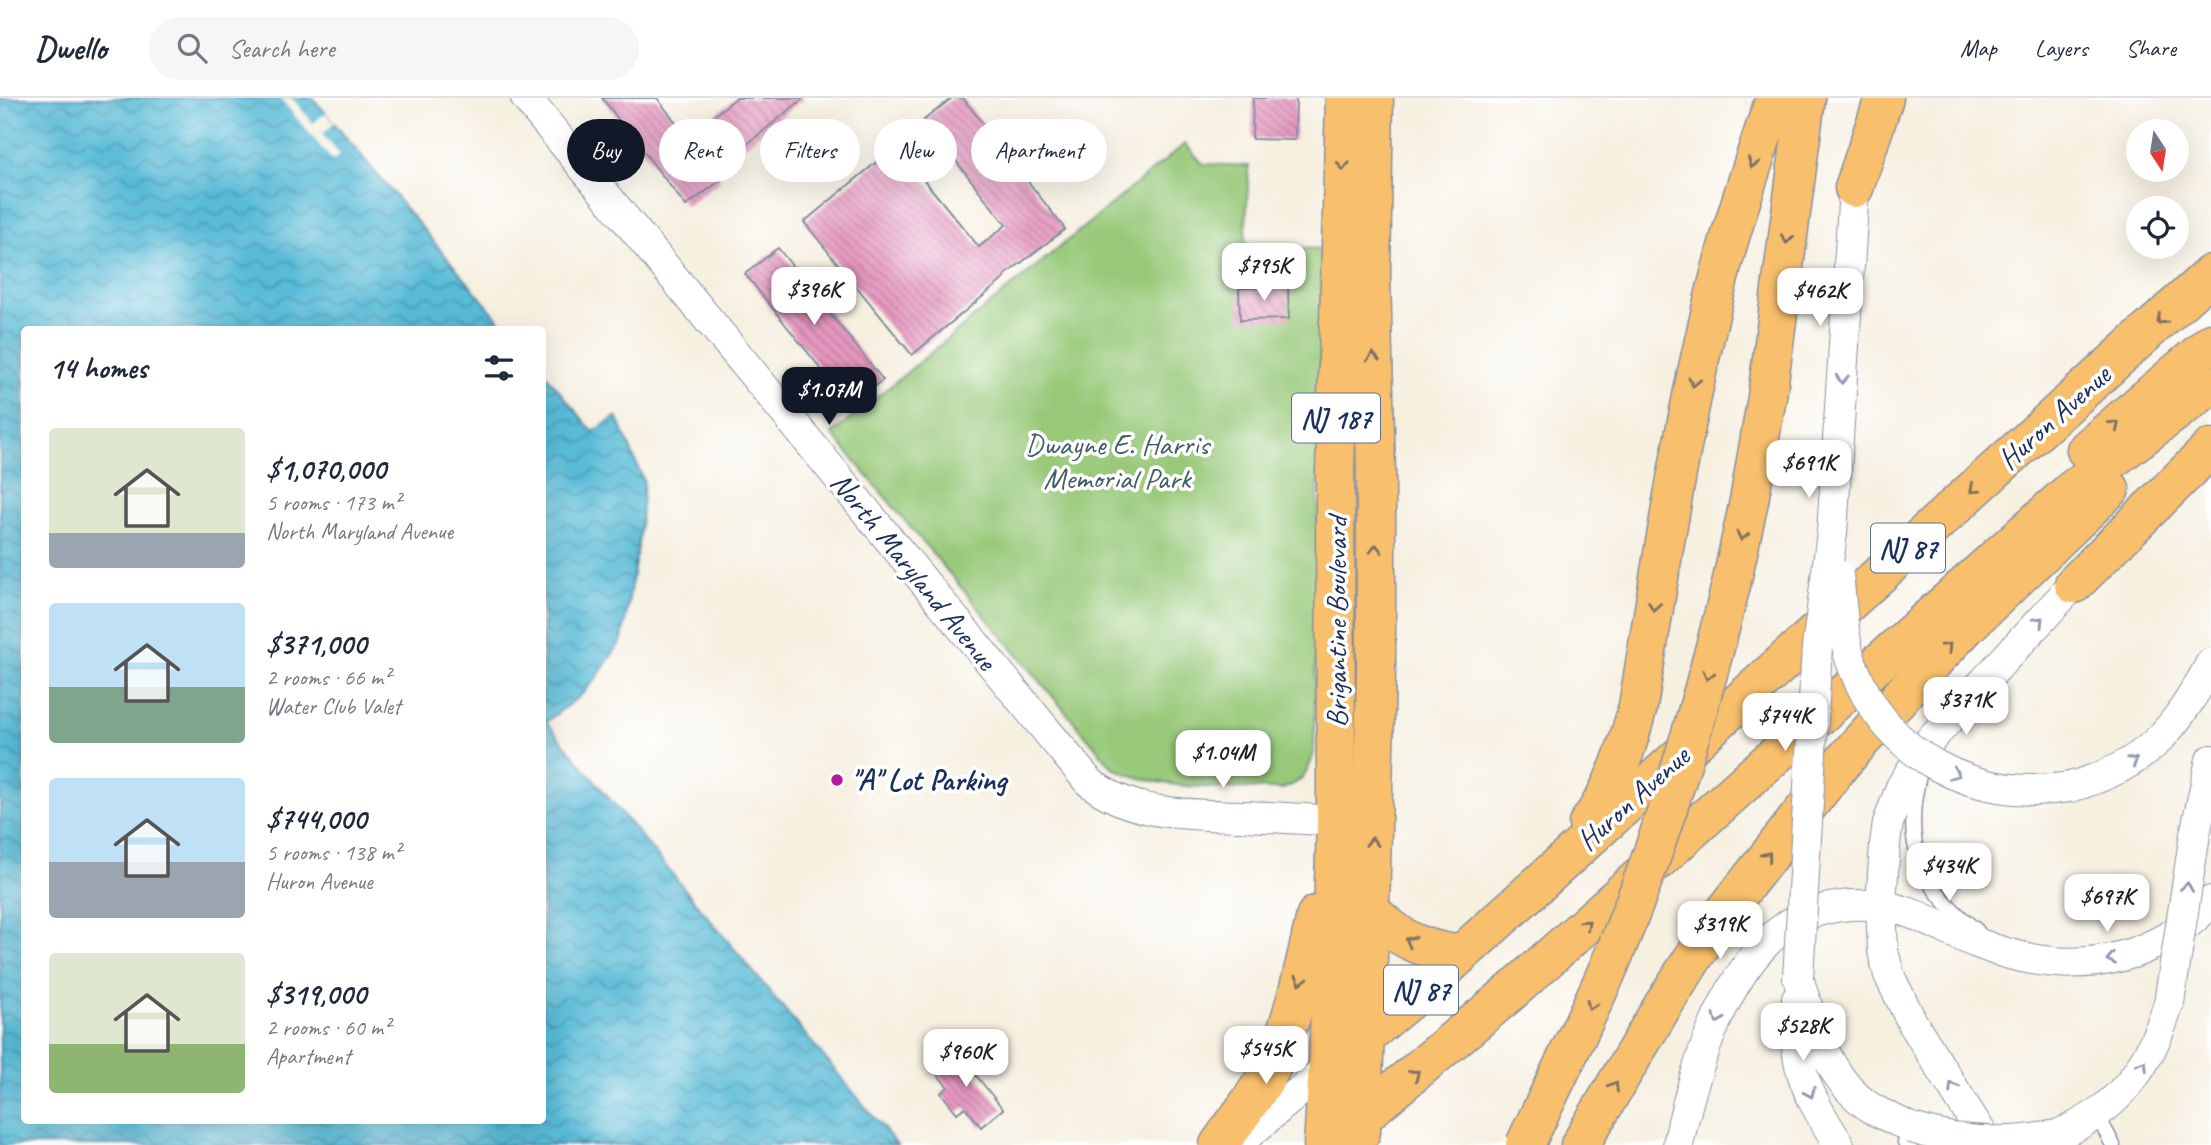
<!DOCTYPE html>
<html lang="en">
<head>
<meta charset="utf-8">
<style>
  body { margin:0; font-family:Caveat,sans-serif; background:#f6f6f7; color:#1f2937; height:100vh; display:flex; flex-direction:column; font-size:26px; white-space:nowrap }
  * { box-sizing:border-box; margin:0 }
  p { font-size:23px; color:#747a83 }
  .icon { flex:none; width:38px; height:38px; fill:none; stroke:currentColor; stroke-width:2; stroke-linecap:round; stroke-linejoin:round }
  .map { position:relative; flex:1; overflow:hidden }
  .sheet { position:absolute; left:21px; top:228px; width:525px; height:798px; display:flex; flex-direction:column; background:#fff; border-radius:7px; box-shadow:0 7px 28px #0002 }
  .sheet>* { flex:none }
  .guide { position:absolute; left:567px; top:21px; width:665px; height:63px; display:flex; gap:14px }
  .needle { width:46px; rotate:168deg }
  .controls { position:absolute; left:2126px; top:21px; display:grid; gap:14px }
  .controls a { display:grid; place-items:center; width:63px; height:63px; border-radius:50%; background:#fff; box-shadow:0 7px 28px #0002; font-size:35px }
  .price { position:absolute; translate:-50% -60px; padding:0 16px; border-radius:14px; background:#fff; color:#222; font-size:23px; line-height:46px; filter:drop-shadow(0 2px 4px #0008) }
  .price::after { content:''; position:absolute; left:50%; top:42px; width:21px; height:16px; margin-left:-10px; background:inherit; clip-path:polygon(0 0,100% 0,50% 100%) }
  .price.selected { background:#111827; color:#fff }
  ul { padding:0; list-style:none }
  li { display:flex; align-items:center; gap:21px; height:175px; padding:0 28px }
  li span { display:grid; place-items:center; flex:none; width:196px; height:140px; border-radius:7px; color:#555 }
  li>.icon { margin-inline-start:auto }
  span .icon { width:84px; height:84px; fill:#fffc; stroke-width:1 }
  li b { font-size:30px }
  h2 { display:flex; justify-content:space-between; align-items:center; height:84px; padding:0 28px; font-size:30px }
  .pill { padding:0 24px; border-radius:32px; background:#fff; box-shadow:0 7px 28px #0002; font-size:24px; line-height:63px }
  .pill.selected { background:#111827; color:#fff }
  header { display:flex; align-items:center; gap:42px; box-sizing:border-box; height:98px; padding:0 35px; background:#fff; border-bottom:2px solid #e0e1e3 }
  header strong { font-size:33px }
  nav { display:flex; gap:38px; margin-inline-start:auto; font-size:24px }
  .search { width:490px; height:63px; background:#f6f6f7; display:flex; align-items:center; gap:18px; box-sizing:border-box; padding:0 24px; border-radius:38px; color:#747a83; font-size:26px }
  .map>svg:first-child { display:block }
  .green { fill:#98c979; stroke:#5a7c6c; stroke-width:2 }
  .water { fill:url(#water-waves); stroke:#3a759a; stroke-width:2 }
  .pier { fill:#f6f0e1 }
  .building { fill:url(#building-back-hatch) }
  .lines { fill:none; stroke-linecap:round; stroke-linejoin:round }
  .service-casing { stroke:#8890a0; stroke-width:17 }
  .minor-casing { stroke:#8890a0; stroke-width:32 }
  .primary-casing { stroke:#8890a0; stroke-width:41 }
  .service { stroke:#fff; stroke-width:14 }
  .minor { stroke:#fff; stroke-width:30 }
  .primary { stroke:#f8bf6c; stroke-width:38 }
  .minor-bridge-casing { stroke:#8890a0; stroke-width:32; stroke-linecap:butt }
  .primary-bridge-casing { stroke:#8890a0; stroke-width:41; stroke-linecap:butt }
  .minor-bridge { stroke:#fff; stroke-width:30 }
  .primary-bridge { stroke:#f8bf6c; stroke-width:38 }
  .oneway { stroke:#7e7064 }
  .oneway2 { stroke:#8d97ae }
  .poi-dot { fill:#b5179e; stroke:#fff; stroke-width:2.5 }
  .labels { text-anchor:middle; stroke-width:7; stroke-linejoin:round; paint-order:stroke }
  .shield { fill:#fff; stroke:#5f6d8e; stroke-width:2 }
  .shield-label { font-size:28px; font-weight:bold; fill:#1b2f5e }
  .street-label { font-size:30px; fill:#1b2f5e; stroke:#fff }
  .park-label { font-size:30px; fill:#405d66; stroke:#fff }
  .poi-label { font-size:30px; font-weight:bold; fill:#1b2f5e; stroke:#fff; text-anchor:start }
</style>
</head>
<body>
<header>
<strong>Dwello</strong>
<div class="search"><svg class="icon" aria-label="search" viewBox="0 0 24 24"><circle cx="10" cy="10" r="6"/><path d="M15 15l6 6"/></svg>Search here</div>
<nav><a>Map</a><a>Layers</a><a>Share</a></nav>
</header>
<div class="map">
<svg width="2211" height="1047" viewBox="0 0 2211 1047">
  <defs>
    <pattern id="water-waves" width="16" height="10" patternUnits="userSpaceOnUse" patternTransform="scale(1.75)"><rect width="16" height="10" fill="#59bbd7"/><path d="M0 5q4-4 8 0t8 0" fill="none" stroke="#4998b2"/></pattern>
    <pattern id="building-back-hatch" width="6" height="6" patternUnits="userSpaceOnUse" patternTransform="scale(1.75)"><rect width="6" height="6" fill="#e697bf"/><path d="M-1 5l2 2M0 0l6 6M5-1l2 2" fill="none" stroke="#ba7c9e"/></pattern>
  </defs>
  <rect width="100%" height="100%" fill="#fff"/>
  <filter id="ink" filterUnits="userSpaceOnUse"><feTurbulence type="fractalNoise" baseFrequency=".0143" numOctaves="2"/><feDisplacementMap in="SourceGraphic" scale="14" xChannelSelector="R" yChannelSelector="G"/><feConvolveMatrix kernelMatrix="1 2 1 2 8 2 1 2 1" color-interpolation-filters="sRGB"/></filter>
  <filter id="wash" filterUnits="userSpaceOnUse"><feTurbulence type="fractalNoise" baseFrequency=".00686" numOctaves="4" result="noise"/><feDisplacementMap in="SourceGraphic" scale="28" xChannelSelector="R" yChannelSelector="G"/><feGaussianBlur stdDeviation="1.57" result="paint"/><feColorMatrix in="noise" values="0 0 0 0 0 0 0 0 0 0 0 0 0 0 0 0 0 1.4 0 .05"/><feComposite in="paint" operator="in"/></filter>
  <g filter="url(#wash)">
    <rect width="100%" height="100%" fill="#f6f0e1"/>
    <path class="green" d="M1185,46L1203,66L1249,68L1245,148L1322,151L1314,655C1307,677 1304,683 1282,691C1225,689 1165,694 1113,670L832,336Z"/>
    <path class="water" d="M0,0H313L507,231H24V1022H542L543,273L593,334L617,318L644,384L639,440L622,542L595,582L582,596L546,624L897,1047H0Z"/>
    <path class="pier" d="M280,0H292L313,25L326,15L334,25L322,36L340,57L333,63Z"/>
    <g id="blocks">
      <g class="building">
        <path d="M602,0H657L687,39L736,0H804L714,73L721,82L686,108Z"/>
        <path d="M952,0H963L1065,131L1004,178L1005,180L912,257L804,124L896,48L979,149L1006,127L924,22Z"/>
        <path d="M1253,0H1296L1295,42L1252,41Z"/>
        <path d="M778,150L883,282L850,307L745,176Z"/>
        <path d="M1288,189L1289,221L1240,222L1239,190Z"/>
        <path d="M955,951L1003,1011L981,1029L965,1009L957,1015L941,995L948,989L931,969Z"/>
      </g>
    </g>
  </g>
  <g filter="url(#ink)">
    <use href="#blocks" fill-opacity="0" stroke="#8890a0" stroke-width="2"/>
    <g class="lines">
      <g class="service-casing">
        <g id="service">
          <path d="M1920,674C1901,746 1920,789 1977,833"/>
          <path d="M2097,1017L2113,1047"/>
          <path d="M1905,1044L1910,1047"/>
        </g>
      </g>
      <g class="minor-casing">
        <g id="minor">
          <path d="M526,0L1088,683C1132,719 1190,716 1243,718C1274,719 1305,721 1336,723"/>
          <path d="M1832,435L1854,90"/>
          <path d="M2070,689C2147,668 2175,632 2211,565"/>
          <path d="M2195,736L2211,662"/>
          <path d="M1798,880C1813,926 1828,984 1873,1011C1885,1018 1899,1024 1912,1030"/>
          <path d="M1797,901C1797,920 1795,938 1798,957C1803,990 1822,1019 1839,1047"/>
          <path d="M2057,1037C2121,1011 2149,968 2169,905"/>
          <path d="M1236,1047L1328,969"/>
          <path d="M1678,1047C1692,978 1722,880 1778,834C1799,817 1825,809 1851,807C1862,807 1873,806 1883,808C1917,813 1946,833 1977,845C2039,870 2106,874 2166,840C2183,830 2199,819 2211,803"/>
          <path d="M1989,1047L1912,924L1889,877L1883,853L1881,807L1885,746L1888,725L1901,689L1931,641L2074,486"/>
        </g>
      </g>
      <g class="primary-casing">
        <g id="primary">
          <path d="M1854,90L1884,0"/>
          <path d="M2086,352L2211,245"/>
          <path d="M2074,486L2211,350"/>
          <path d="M1731,487L1749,403L1767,299L1806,0"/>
          <path d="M1588,726C1614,690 1627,651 1638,608C1662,462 1684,315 1721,172C1736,113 1756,57 1775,0"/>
          <path d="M1370,812C1401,842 1416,849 1459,857"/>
          <path d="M1328,969L1425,889L2211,176"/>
          <path d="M1361,1034L1370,812L1376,574V376L1371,177L1374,0"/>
          <path d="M1219,1047C1238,1019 1261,992 1275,962C1295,916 1305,865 1316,817"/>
          <path d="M1323,1047L1328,969L1336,723L1335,375L1345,0"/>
          <path d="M1328,1047L1512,893L2073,391L2211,287"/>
          <path d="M1580,1047L1662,909L1712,830L1839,668L1908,590L1967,528L2110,391"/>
        </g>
      </g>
      <use href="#service" class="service"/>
      <use href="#minor" class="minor"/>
      <use href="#primary" class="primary"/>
      <g class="minor-bridge-casing">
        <g id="minor-bridge">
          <path d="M1838,477C1842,506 1842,539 1852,566C1886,660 1975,704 2070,689"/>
          <path d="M1798,880L1817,549L1832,435"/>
          <path d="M2169,905L2195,736"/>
          <path d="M1912,1030C1960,1046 2007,1047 2057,1037"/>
        </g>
      </g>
      <g class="primary-bridge-casing">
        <path id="primary-bridge" d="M1525,1047C1552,989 1581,932 1607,873C1660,749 1698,619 1731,487"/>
      </g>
      <use href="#minor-bridge" class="minor-bridge"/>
      <use href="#primary-bridge" class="primary-bridge"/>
    </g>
    <defs><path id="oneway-chevron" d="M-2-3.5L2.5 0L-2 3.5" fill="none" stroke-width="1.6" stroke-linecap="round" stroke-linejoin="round" transform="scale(1.75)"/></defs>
    <g class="oneway">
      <use href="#oneway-chevron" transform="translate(1753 65) rotate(109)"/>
      <use href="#oneway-chevron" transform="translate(1343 68) rotate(92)"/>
      <use href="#oneway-chevron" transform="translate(1787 141) rotate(97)"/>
      <use href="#oneway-chevron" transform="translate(2161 222) rotate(137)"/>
      <use href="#oneway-chevron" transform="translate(1373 259) rotate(-92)"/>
      <use href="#oneway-chevron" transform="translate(1694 284) rotate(102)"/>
      <use href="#oneway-chevron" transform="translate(2115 327) rotate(-41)"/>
      <use href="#oneway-chevron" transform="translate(1974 391) rotate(138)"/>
      <use href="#oneway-chevron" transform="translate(1742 438) rotate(103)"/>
      <use href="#oneway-chevron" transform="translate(1376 451) rotate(-90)"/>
      <use href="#oneway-chevron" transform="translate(1654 508) rotate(99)"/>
      <use href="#oneway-chevron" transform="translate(1947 549) rotate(-46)"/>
      <use href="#oneway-chevron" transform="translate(1708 577) rotate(105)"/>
      <use href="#oneway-chevron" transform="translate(1372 744) rotate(-89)"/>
      <use href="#oneway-chevron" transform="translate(1767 758) rotate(-52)"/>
      <use href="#oneway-chevron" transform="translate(1586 826) rotate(-42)"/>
      <use href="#oneway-chevron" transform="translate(1410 843) rotate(-152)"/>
      <use href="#oneway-chevron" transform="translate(1301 882) rotate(104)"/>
      <use href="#oneway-chevron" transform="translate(1591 907) rotate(114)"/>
      <use href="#oneway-chevron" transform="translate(1415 976) rotate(-39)"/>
      <use href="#oneway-chevron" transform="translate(1614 988) rotate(-60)"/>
    </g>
    <g class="oneway2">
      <use href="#oneway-chevron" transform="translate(1842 281) rotate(94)"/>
      <use href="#oneway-chevron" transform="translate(2039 523) rotate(-46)"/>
      <use href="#oneway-chevron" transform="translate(2133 663) rotate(-33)"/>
      <use href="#oneway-chevron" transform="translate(1955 676) rotate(23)"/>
      <use href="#oneway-chevron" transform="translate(2187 789) rotate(-81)"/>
      <use href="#oneway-chevron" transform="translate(2111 861) rotate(169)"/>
      <use href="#oneway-chevron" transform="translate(1718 921) rotate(114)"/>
      <use href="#oneway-chevron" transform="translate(2143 967) rotate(-58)"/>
      <use href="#oneway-chevron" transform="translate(1953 989) rotate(-122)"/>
      <use href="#oneway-chevron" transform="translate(1810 995) rotate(66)"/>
    </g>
  </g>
  <circle class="poi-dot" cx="837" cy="682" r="7"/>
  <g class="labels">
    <g class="shield">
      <rect x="1292" y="295.5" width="88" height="49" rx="5"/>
      <rect x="1871" y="425.5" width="74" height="49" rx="5"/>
      <rect x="1384" y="867.5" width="74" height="49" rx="5"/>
    </g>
    <g class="shield-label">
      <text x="1336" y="330">NJ 187</text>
      <text x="1908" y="460">NJ 87</text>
      <text x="1421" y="902">NJ 87</text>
    </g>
    <g class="street-label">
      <text transform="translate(2054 319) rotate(-42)" y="10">Huron Avenue</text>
      <text transform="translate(914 473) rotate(51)" y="10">North Maryland Avenue</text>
      <text transform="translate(1336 524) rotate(-90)" y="10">Brigantine Boulevard</text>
      <text transform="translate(1633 700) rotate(-42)" y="10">Huron Avenue</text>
    </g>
    <g class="park-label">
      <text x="1117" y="356">Dwayne E. Harris<tspan x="1117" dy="34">Memorial Park</tspan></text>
    </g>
    <g class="poi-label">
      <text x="851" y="692">"A" Lot Parking</text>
    </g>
  </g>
</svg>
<div class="controls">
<a><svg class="needle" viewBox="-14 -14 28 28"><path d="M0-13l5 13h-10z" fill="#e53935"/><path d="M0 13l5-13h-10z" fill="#747a83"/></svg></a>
<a><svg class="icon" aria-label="locate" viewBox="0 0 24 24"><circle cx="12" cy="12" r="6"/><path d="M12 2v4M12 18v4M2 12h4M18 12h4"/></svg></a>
</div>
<b class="price" style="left:1264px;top:205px">$795K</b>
<b class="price" style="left:814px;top:229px">$396K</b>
<b class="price" style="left:1820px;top:230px">$462K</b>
<b class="price selected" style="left:829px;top:329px">$1.07M</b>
<b class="price" style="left:1809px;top:402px">$691K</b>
<b class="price" style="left:1966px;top:639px">$371K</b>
<b class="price" style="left:1785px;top:655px">$744K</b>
<b class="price" style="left:1223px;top:692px">$1.04M</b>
<b class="price" style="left:1949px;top:805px">$434K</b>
<b class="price" style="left:2107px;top:836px">$697K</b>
<b class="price" style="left:1720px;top:863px">$319K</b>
<b class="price" style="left:1803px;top:965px">$528K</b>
<b class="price" style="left:1266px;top:988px">$545K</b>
<b class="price" style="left:966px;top:991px">$960K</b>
<div class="guide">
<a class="pill selected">Buy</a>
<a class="pill">Rent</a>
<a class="pill">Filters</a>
<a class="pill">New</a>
<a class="pill">Apartment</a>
</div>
<section class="sheet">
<h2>14 homes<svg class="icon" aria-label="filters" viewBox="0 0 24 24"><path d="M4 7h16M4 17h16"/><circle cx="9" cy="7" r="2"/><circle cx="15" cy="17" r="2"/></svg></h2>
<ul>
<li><span style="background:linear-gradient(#dfe7d0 75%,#9aa5b1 0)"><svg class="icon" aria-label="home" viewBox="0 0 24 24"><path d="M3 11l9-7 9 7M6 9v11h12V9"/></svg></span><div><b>$1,070,000</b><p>5 rooms · 173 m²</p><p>North Maryland Avenue</p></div></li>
<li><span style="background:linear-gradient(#bfe0f5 60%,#7fa58c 0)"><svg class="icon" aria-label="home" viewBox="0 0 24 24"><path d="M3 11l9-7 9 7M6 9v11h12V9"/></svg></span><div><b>$371,000</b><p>2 rooms · 66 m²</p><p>Water Club Valet</p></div></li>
<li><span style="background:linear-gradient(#bfe0f5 60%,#9aa5b1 0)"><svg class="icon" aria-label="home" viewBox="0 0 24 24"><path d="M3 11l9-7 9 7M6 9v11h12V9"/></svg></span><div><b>$744,000</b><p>5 rooms · 138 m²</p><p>Huron Avenue</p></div></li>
<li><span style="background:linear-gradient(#dfe7d0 65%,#8fb573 0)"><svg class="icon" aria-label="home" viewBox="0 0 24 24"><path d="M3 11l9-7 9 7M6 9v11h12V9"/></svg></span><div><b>$319,000</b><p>2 rooms · 60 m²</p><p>Apartment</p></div></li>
</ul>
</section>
</div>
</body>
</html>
